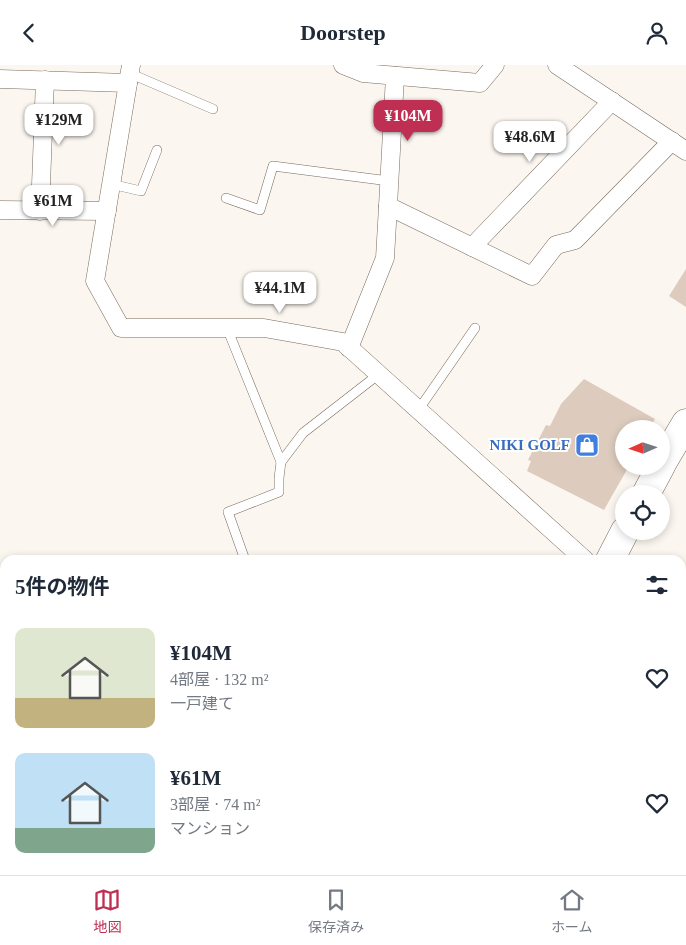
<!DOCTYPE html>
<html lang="ja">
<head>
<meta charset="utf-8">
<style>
  body { margin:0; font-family:"Times New Roman","Noto Sans JP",serif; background:#f2f2f3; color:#1f2937; height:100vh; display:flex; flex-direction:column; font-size:19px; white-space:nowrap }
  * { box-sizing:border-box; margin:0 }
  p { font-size:16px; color:#747a83 }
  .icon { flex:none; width:28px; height:28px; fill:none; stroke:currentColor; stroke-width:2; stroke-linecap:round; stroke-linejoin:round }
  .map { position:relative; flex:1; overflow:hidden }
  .sheet { position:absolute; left:0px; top:490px; width:686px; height:320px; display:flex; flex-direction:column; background:#fff; border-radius:15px 15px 0 0; box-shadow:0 2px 8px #0003 }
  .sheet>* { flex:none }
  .needle { width:32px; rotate:267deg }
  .controls { position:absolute; left:615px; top:355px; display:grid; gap:10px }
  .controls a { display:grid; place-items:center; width:55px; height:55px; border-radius:50%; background:#fff; box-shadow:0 2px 8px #0003; font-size:25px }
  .price { position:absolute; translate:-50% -42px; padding:0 11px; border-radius:10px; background:#fff; color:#222; font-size:16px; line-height:32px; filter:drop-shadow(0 1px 2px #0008) }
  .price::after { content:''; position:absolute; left:50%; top:30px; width:15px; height:11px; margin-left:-8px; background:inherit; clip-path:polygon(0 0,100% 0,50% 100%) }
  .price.current { background:#bf2f53; color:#fff }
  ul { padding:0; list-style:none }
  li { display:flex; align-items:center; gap:15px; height:125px; padding:0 15px }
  li span { display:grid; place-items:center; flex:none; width:140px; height:100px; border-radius:10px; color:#555 }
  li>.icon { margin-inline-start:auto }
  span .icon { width:60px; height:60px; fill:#fffc; stroke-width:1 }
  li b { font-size:21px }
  h2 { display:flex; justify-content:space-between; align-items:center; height:60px; padding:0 15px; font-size:21px }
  header { display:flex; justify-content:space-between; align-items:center; height:65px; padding:0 15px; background:#fff; font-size:22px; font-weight:700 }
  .menu { display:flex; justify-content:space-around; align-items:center; height:70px; border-top:1px solid #e0e1e3; background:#fff; font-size:14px; color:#747a83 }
  .menu a { display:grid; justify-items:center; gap:2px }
  .menu .current { color:#bf2f53 }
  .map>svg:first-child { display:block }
  .building { fill:#ddccbe }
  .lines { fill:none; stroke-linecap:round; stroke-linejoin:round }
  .lane-casing { stroke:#796a5d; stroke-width:10 }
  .street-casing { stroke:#796a5d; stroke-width:19 }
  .primary-casing { stroke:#796a5d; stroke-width:29 }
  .lane { stroke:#fff; stroke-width:9 }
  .street { stroke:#fff; stroke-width:18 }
  .primary { stroke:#fff; stroke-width:28 }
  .rail-casing { stroke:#534d47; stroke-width:5.5 }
  .rail { stroke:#fff; stroke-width:4; stroke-dasharray:11; stroke-linecap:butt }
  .labels { text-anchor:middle; stroke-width:4; stroke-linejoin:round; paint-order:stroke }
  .shop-label { font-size:15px; font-weight:bold; fill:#366cbe; stroke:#fff; text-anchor:end }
</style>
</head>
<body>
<header><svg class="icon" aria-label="back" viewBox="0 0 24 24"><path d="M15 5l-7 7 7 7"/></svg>Doorstep<svg class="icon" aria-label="person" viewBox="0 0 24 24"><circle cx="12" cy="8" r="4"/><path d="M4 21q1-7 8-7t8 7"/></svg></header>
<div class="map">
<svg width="686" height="810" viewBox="0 0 686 810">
  <rect width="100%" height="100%" fill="#fcf6f0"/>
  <g class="building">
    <path d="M686,204V242L669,231Z"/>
    <path d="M584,314L655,354L649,364H624V401H629L604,445L527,406L531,396L528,395L546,360L550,361L561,339Z"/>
  </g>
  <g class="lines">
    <g class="lane-casing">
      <g id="lane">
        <path d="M129,8L213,44"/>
        <path d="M111,119L141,126L157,85"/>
        <path d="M226,133L260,145L273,101L389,116"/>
        <path d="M227,263L281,397L279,413V427L228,447L245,495"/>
        <path d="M419,344L475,263"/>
        <path d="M281,397L303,368L379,309"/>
        <path d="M681,700L686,701"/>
        <path d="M297,810L303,805"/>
      </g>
    </g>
    <g class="street-casing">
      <g id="street">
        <path d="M131,0L95,216L121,263H264L343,277L585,495"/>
        <path d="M343,0L363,8L480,18L495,0"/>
        <path d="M557,0L686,86"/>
        <path d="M0,14L128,18"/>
        <path d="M388,141L395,11"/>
        <path d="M0,145L107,146"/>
        <path d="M40,146L45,15"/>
        <path d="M472,182L612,36"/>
        <path d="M349,283L385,193L388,141L532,211L556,180L575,175L672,76"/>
        <path d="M681,665L686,652"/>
        <path d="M0,707L5,716"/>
        <path d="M54,805L57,810"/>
        <path d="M421,805L425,810"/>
        <path d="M539,805L555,810"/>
        <path d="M597,810L598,805"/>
      </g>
    </g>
    <g class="primary-casing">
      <g id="primary">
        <path d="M661,400L686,358"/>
        <path d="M646,429L661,401"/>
        <path d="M610,495L625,466"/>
        <path d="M448,810L451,805"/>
      </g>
    </g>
    <use href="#lane" class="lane"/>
    <use href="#street" class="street"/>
    <use href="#primary" class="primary"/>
    <g class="rail-casing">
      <g id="rail">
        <path d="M0,744L5,753"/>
        <path d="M0,764L5,773"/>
        <path d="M23,805L26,810"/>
        <path d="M34,805L37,810"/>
      </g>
    </g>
    <use href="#rail" class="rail"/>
  </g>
  <defs>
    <g id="shop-square" transform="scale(1.25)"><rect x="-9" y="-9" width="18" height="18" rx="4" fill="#3f7fe0" stroke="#fff"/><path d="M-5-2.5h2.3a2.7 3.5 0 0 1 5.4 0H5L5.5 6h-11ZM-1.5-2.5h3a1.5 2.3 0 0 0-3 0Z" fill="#fff"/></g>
  </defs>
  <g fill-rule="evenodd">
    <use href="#shop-square" x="587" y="380"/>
  </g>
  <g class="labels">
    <g class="shop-label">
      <text x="570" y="385">NIKI GOLF</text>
    </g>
  </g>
</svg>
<div class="controls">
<a><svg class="needle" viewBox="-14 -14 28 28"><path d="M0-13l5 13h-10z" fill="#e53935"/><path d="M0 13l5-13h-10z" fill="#747a83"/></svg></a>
<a><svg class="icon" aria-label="locate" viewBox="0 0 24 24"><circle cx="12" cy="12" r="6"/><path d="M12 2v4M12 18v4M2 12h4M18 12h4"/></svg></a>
</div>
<b class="price current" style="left:408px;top:77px">¥104M</b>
<b class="price" style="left:59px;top:81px">¥129M</b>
<b class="price" style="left:530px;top:98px">¥48.6M</b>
<b class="price" style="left:53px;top:162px">¥61M</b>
<b class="price" style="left:280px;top:249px">¥44.1M</b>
<section class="sheet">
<h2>5件の物件<svg class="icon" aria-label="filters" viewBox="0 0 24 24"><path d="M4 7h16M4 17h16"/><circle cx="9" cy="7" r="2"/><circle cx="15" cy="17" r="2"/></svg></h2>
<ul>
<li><span style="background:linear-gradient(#dfe7d0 70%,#c2b280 0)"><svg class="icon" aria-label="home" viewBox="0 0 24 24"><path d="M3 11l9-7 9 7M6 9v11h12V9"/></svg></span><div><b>¥104M</b><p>4部屋 · 132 m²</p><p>一戸建て</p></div><svg class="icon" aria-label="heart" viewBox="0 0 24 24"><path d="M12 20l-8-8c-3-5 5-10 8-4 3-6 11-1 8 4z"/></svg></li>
<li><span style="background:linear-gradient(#bfe0f5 75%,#7fa58c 0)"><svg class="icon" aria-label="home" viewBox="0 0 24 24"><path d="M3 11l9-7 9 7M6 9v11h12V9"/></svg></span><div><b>¥61M</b><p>3部屋 · 74 m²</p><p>マンション</p></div><svg class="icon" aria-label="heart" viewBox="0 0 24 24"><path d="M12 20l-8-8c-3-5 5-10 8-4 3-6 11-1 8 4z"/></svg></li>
</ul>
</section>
</div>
<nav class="menu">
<a class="current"><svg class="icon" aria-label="map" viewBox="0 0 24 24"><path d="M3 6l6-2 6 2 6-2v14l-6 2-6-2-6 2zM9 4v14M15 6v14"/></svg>地図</a>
<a><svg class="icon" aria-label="saved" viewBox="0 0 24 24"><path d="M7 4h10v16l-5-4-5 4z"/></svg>保存済み</a>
<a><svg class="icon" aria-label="home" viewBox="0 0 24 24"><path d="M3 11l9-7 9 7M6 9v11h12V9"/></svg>ホーム</a>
</nav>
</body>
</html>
